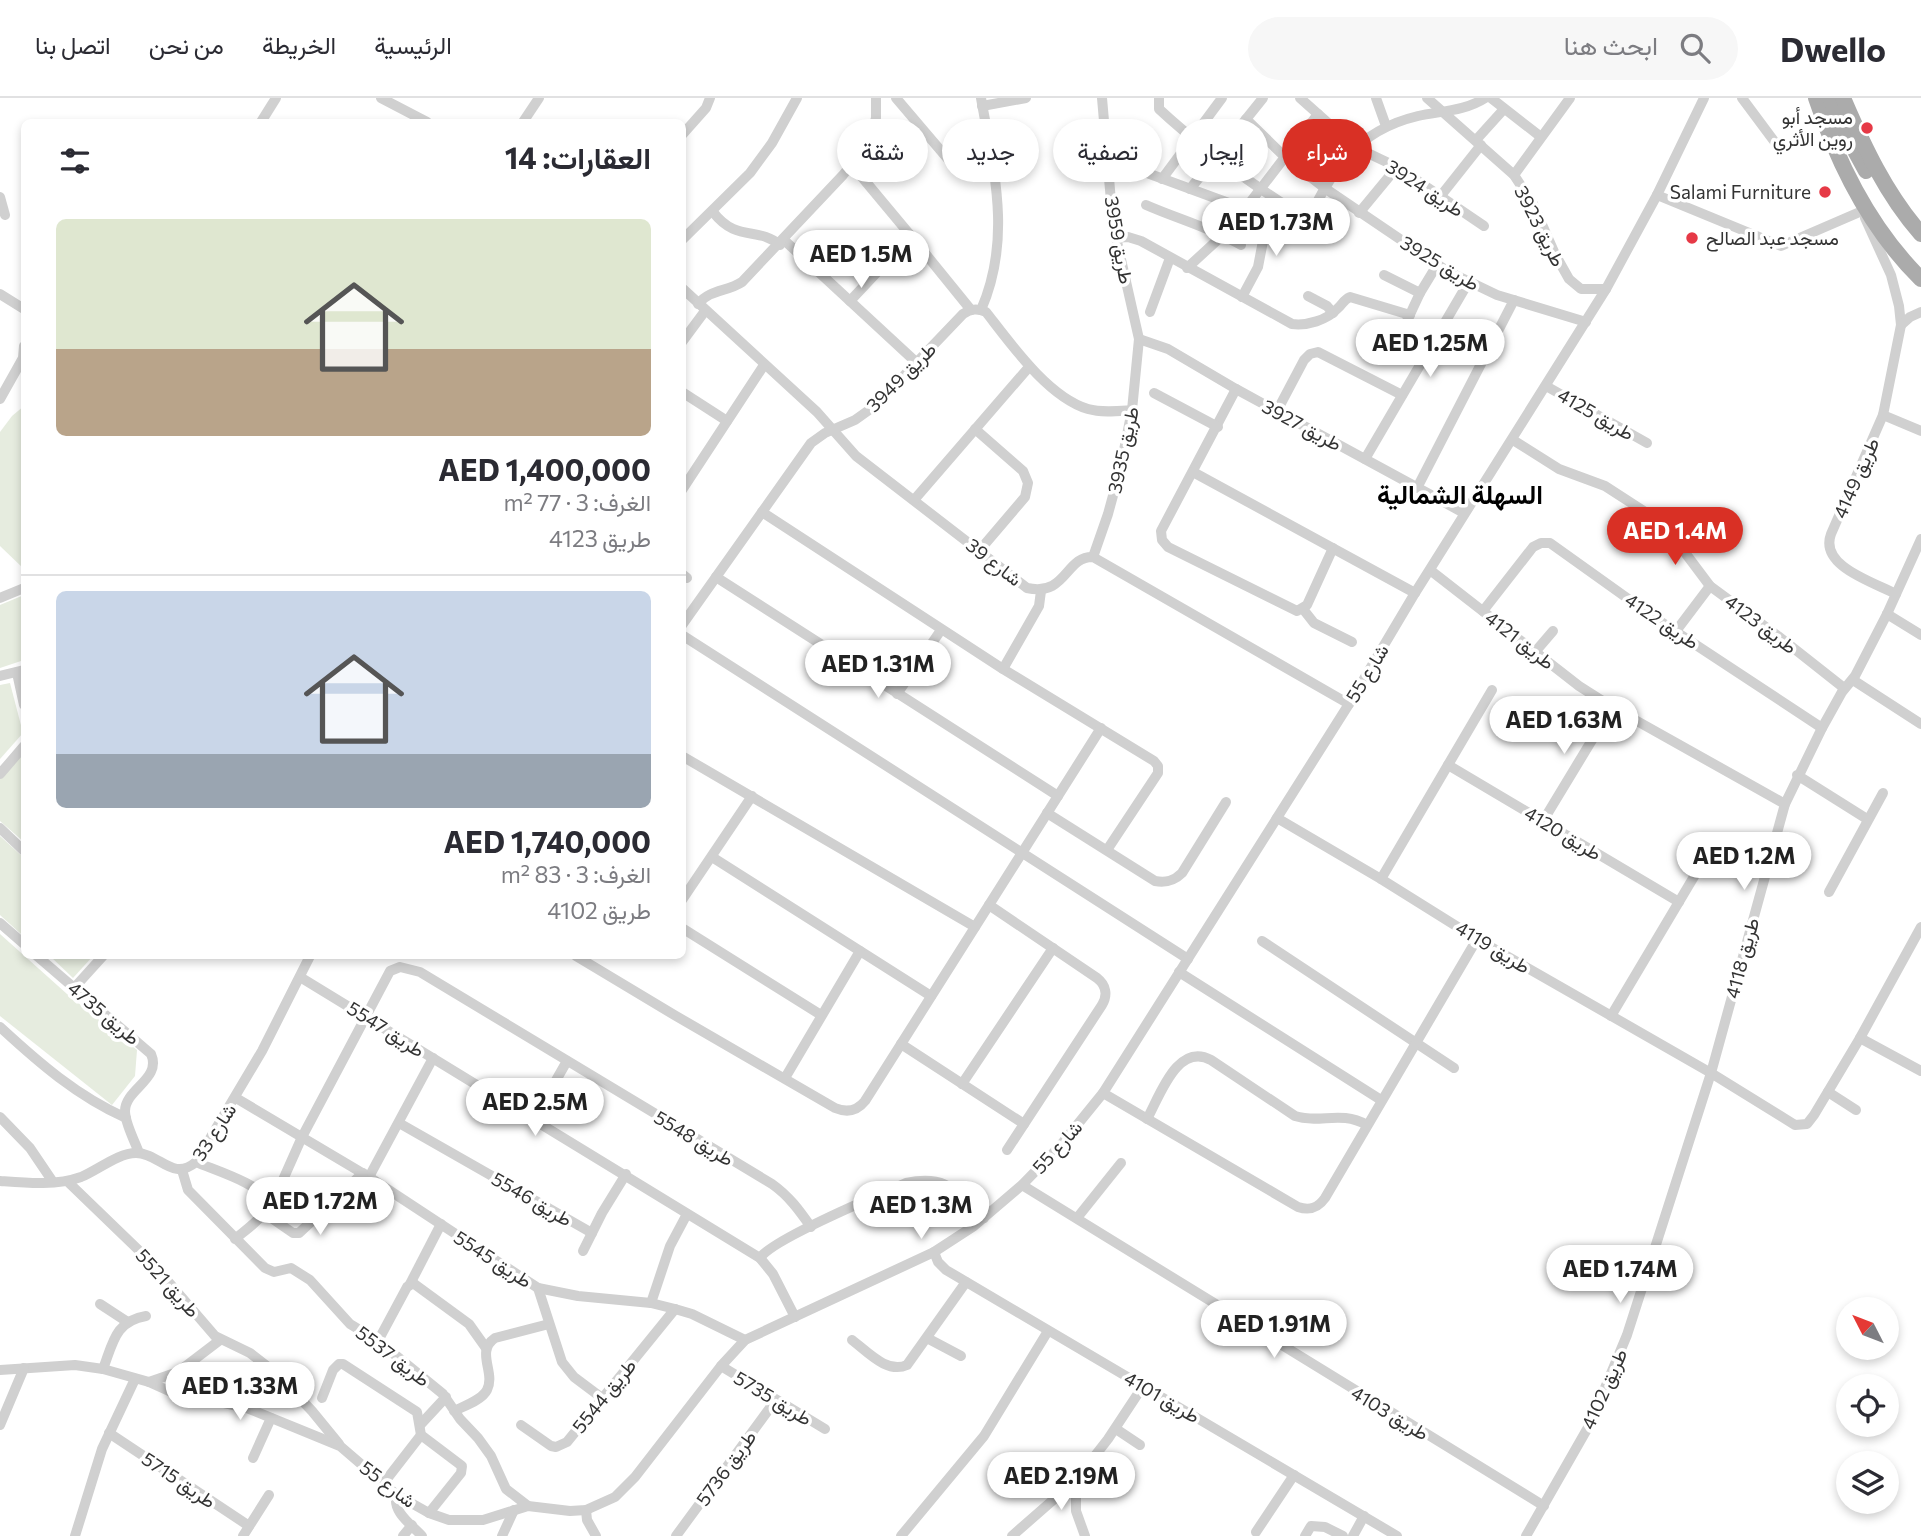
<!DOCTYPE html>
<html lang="ar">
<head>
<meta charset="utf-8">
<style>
  body { margin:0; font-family:Commissioner,Vazirmatn,sans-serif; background:#f7f7f7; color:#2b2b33; direction:rtl; height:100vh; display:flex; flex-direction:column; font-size:26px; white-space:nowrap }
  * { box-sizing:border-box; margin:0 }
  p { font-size:23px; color:#7c7c81 }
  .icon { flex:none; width:38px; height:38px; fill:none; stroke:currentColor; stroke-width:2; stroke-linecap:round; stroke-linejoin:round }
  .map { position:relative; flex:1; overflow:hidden; direction:ltr }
  .side { position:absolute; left:21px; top:21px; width:665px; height:840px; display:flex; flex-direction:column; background:#fff; border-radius:10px; box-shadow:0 4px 10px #0003; direction:rtl }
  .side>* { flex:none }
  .hud { position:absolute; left:707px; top:21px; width:665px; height:63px; direction:rtl; display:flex; gap:14px }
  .needle { width:46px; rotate:312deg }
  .controls { position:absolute; left:1836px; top:1199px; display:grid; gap:14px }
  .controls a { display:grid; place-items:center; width:63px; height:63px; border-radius:50%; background:#fff; box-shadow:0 4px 10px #0003; font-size:35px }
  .price { position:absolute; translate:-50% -60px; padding:0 16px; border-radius:24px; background:#fff; color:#222; font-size:23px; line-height:46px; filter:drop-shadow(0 2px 4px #0008) }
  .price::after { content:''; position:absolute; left:50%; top:42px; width:21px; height:16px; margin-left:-10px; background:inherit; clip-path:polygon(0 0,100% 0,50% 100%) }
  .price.selected { background:#d93025; color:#fff }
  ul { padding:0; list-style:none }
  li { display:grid; align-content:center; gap:14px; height:371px; padding:0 35px }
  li+li { border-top:2px solid #e1e1e2 }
  li span { display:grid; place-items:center; height:217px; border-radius:10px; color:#555 }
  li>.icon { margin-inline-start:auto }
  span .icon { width:126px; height:126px; fill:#fffc; stroke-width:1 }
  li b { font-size:30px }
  h2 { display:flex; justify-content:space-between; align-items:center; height:84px; padding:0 35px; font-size:30px }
  .chip { padding:0 24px; border-radius:32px; background:#fff; box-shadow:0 4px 10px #0003; font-size:24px; line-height:63px }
  .chip.selected { background:#d93025; color:#fff }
  header { display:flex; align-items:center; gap:42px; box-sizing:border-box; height:98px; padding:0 35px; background:#fff; border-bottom:2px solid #e1e1e2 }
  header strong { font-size:33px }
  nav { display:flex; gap:38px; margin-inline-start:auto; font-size:24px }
  .search { width:490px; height:63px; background:#f7f7f7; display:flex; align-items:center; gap:18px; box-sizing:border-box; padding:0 24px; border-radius:38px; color:#7c7c81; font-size:26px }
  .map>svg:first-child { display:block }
  .green { fill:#e6ecdf }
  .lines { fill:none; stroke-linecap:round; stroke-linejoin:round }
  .minor { stroke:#d0d0d0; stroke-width:10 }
  .primary { stroke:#ababab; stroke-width:16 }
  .poi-dot { fill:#e63946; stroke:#fff; stroke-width:2.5 }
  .labels { text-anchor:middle; stroke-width:7; stroke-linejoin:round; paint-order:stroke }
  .poi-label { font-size:19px; fill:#333; stroke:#fff; text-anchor:end }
  .street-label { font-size:19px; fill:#333; stroke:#fff }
  .district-label { font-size:26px; font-weight:bold; fill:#000; stroke:#fff }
</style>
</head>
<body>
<header>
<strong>Dwello</strong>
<div class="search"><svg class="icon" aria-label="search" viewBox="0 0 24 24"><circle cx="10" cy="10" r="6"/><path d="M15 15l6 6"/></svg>ابحث هنا</div>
<nav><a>الرئيسية</a><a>الخريطة</a><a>من نحن</a><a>اتصل بنا</a></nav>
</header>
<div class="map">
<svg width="1921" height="1438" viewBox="0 0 1921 1438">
  <rect width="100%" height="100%" fill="#fff"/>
  <g class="green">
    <path d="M24,308V471L0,448V334L12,318Z"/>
    <path d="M24,497V562L0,570V507Z"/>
    <path d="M10,585L23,635L0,661V587Z"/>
    <path d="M24,655V744L0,723V679Z"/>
    <path d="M0,738L24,760V832L21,836L0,817Z"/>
    <path d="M0,836L67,896L137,952L135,978L112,1007L0,918Z"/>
    <path d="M50,858H93L73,880Z"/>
  </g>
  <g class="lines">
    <g class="minor">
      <path d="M381,0L427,24"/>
      <path d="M896,0L953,67L969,73L992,71"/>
      <path d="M1159,0V11C1204,53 1256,89 1308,122"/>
      <path d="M1300,0L1355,49L1397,69L1484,128"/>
      <path d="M1376,0L1386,28"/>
      <path d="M1427,0L1514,77L1533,106L1555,156L1569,181L1581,191H1606"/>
      <path d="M1491,0L1541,39"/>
      <path d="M1742,0L1780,51"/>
      <path d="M982,8L1026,0"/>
      <path d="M1246,21L1286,60L1326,91L1447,173L1497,197L1586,224"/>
      <path d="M261,24L276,0"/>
      <path d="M523,24L539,0"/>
      <path d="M682,37L706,10L710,0"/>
      <path d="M1476,42L1504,11"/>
      <path d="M1109,61L1245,111"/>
      <path d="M1514,77L1570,0"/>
      <path d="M1162,81L1222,0"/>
      <path d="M1190,91L1263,0"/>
      <path d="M1657,97L1781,148L1862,113"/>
      <path d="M0,99L5,117"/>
      <path d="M1439,100L1481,47"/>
      <path d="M1146,107C1178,121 1211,130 1241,147"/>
      <path d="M713,114C737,145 758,128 780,147"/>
      <path d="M1359,115L1397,69"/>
      <path d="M1865,120L1891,177L1899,208L1901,227L1883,317L1831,436C1819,468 1873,484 1896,496"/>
      <path d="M1301,136C1330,78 1350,34 1418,18C1441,13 1465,13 1485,0"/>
      <path d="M911,138L971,212"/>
      <path d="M1115,140L1128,139L1141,143L1292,226C1307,228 1327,222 1337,211C1343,206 1343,202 1350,199L1410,217"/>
      <path d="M682,142L750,75L772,45L797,0"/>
      <path d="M784,142L917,265"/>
      <path d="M1187,170L1223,137L1245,111L1318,16"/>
      <path d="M1384,177L1420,195"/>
      <path d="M682,190L817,314L856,358L1027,490C1067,499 1065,458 1093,459L1349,606"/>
      <path d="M0,196L24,211"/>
      <path d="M1308,198L1327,208L1333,215"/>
      <path d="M1242,199L1258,169L1263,143L1284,106"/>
      <path d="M850,203L911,138L851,66"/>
      <path d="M698,206C710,191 727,194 742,184L843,77L869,44L876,20V0"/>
      <path d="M981,212C1012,141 994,73 981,0"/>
      <path d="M1150,214L1170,160"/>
      <path d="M1901,227L1910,219L1921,214"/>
      <path d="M1139,241L1168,251L1236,291L1464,415"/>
      <path d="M682,244L705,213"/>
      <path d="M1433,245L1408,230L1406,225L1420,195L1437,167"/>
      <path d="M1546,288L1647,345"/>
      <path d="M1236,291L1161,433L1162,442L1168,449L1297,513L1307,507L1333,450"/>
      <path d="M682,294L727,323"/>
      <path d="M1154,295L1218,329"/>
      <path d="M0,301L23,260L24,248"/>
      <path d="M1277,313L1304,262L1310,256L1318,254L1402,297"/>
      <path d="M1883,317L1921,333"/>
      <path d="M975,331L1023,373L1028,385L1025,399L979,453"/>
      <path d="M1513,342L1559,371L1605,388L1656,421L1668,432L1710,488L1778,538L1844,590"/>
      <path d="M1365,361L1468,185"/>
      <path d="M1193,374L1415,495"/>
      <path d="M1417,390L1514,202"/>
      <path d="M682,392L764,267"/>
      <path d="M914,402L1029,269"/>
      <path d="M762,414L1003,571L1154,663L1158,668V675L1107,752"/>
      <path d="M1093,459L1108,416L1120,372L1132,312L1139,241L1113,126L1102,0"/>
      <path d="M1430,472L1579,588L1612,609L1785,706"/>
      <path d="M682,476L687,480"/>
      <path d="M716,479L1058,698"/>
      <path d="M0,500L24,490"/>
      <path d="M1303,511L1314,525L1352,544"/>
      <path d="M1483,513L1533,449L1541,445H1550L1655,520L1822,630"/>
      <path d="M1887,516L1921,537"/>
      <path d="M682,527L811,345L825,335L855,322L876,307L963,216C971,211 977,210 986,214C1011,246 1048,299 1088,311C1102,315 1118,313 1132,312"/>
      <path d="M1676,533L1710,488"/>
      <path d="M682,537L1188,861"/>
      <path d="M1535,554L1553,533"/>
      <path d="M1003,571L1039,508L1041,493"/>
      <path d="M17,575L24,607"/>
      <path d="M0,578L24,572"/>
      <path d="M1853,582L1921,626"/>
      <path d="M897,596L941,532"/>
      <path d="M682,658L975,829"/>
      <path d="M1448,667L1679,804"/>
      <path d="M0,676L24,648"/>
      <path d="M1797,677L1867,721"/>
      <path d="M1047,715L1155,783C1166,785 1174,783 1182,775L1226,704"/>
      <path d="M1277,720L1381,781L1477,841L1711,975L1795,1027L1807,1026L1814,1017L1860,940L1921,829"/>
      <path d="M1543,723L1612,609"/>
      <path d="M0,730L24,753"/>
      <path d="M712,759L931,898"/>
      <path d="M1381,781L1492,592"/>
      <path d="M1829,794L1883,695"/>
      <path d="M682,802L752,698"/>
      <path d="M989,807L1097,880C1106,887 1108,897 1102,907L1007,1052"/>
      <path d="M0,825L24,846"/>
      <path d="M682,830L821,917"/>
      <path d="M1262,843L1454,970"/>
      <path d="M37,858L151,956C162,981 125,991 125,1013C125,1026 135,1043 139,1055"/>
      <path d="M576,858L676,918L835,1010C847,1015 857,1013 865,1003L1101,630"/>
      <path d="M1179,874L1381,1002"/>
      <path d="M300,879L760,1160L773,1176L795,1219"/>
      <path d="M74,890L103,858"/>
      <path d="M1611,918L1714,745"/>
      <path d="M0,929C39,965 77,998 126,1020"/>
      <path d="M1860,940L1921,973"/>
      <path d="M901,946L1024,1026"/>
      <path d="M785,980L860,853"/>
      <path d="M962,986L1053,850"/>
      <path d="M1828,994L1856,1012"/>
      <path d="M1103,995L1298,1109C1310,1113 1318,1110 1325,1100L1477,841"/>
      <path d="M236,1000L369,1079L538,1190L578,1198L651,1205L675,1211L692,1216L745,1242"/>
      <path d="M0,1019L30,1050L53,1084"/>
      <path d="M534,1021L567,963"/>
      <path d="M1147,1021C1160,998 1177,944 1211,962L1295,1018C1321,1026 1340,1012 1367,1027"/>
      <path d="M399,1025L592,1135"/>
      <path d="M196,1064C214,1072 261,1086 269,1104C264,1120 248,1130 235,1141"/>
      <path d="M182,1072L188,1092L265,1170L274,1174L291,1170L310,1182L350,1226L378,1243L443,1296L460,1321L478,1340L491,1358L506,1391L528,1408"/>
      <path d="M369,1079L433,960"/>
      <path d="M0,1083C26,1085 56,1088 81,1079C98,1072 118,1055 136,1055C160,1055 172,1084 196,1064L262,953L310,858"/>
      <path d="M67,1083L153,1166L215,1238L250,1255L277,1276L312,1313L339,1346"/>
      <path d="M1022,1087L1544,1408"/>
      <path d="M269,1104L282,1084L302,1039L390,873L400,869L420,874L772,1086C789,1098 799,1112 811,1129"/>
      <path d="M264,1115L293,1135H299L363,1075"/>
      <path d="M1077,1120L1121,1065"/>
      <path d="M583,1153L602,1115L626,1076"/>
      <path d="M934,1154L938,1164L946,1172L1397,1438"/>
      <path d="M760,1160C771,1142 880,1096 906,1085C948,1076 956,1094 984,1120"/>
      <path d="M410,1186L441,1126"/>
      <path d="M538,1190L562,1264L574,1279L602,1300"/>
      <path d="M651,1205L670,1148L687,1116"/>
      <path d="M100,1206L126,1223"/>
      <path d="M927,1240L961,1258"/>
      <path d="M852,1242C868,1254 887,1276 907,1267L966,1184"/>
      <path d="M378,1243L407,1189L413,1185L469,1226L486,1250"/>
      <path d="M721,1268L825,1331"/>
      <path d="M103,1271C113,1245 115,1223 146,1218"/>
      <path d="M0,1272L75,1267L103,1271L149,1284L169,1293L247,1310L340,1348L397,1397L429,1415L449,1422H483L528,1408L570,1413L586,1412L615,1399L635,1379L721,1268L745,1242L934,1154L974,1128L1022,1087L1060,1048L1103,995L1349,606L1415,495L1606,191L1657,97L1704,0"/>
      <path d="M149,1284L178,1274L220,1242"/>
      <path d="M322,1300L333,1272L339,1266H343L417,1314L421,1337L462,1368L461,1375L429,1415"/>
      <path d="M247,1310L277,1276"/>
      <path d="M454,1313C464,1308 482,1302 487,1292C496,1274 475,1254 495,1240L549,1226"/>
      <path d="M421,1326L446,1299"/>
      <path d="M0,1327L24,1270"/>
      <path d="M521,1327L551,1348L556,1349L567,1344L675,1211"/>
      <path d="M1116,1331L1140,1347"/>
      <path d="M109,1335L249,1428"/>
      <path d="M253,1360L271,1320"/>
      <path d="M1076,1382V1413L1085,1438"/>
      <path d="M383,1386L421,1337"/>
      <path d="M397,1397C391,1413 412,1427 422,1438"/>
      <path d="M586,1412L587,1422L596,1438"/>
      <path d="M1256,1434L1294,1377"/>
      <path d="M75,1438L102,1351L135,1281"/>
      <path d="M243,1438L269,1397"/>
      <path d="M403,1438L412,1427"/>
      <path d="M502,1438L514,1412"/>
      <path d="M676,1438L775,1303"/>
      <path d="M901,1438L984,1338L1048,1233"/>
      <path d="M1012,1438L1076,1382L1108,1341L1143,1288"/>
      <path d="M1305,1438L1311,1428L1325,1429L1343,1438"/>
      <path d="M1353,1438L1364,1418"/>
      <path d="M1526,1438L1590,1326L1627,1237L1711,975L1785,706L1822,630L1842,594L1855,578L1887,516L1921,441"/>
    </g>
    <g class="primary">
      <path d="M1816,0C1838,66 1871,132 1921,181"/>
      <path d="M1830,0L1842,29L1866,73"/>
      <path d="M1843,0C1864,49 1886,96 1921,136"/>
    </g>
  </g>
  <g class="poi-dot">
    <circle cx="1867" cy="30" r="7"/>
    <circle cx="1825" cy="94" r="7"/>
    <circle cx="1692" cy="140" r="7"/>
  </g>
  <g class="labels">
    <g class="poi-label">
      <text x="1853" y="26">مسجد أبو<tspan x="1853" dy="22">روين الأثري</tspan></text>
      <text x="1811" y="101">Salami Furniture</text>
      <text x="1706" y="147" text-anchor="start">مسجد عبد الصالح</text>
    </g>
    <g class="street-label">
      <text transform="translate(1425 90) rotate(33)" y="7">طريق 3924</text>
      <text transform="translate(1540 128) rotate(63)" y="7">طريق 3923</text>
      <text transform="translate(1119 142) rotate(80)" y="7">طريق 3959</text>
      <text transform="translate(1440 165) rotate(31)" y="7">طريق 3925</text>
      <text transform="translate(901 279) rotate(-45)" y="7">طريق 3949</text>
      <text transform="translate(1596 316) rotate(30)" y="7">طريق 4125</text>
      <text transform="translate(1302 327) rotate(28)" y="7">طريق 3927</text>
      <text transform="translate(1123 352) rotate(-78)" y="7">طريق 3935</text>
      <text transform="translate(1856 380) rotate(-66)" y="7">طريق 4149</text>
      <text transform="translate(994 464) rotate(38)" y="7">شارع 39</text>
      <text transform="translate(1662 523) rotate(34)" y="7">طريق 4122</text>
      <text transform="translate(1761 526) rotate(37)" y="7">طريق 4123</text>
      <text transform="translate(1520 542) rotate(38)" y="7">طريق 4121</text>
      <text transform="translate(1367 575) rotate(-59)" y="7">شارع 55</text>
      <text transform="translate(1563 735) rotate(31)" y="7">طريق 4120</text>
      <text transform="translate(1493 849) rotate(31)" y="7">طريق 4119</text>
      <text transform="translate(1742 860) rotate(-75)" y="7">طريق 4118</text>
      <text transform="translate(104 915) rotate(40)" y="7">طريق 4735</text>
      <text transform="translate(386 931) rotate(32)" y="7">طريق 5547</text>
      <text transform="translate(214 1034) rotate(-57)" y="7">شارع 33</text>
      <text transform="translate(694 1040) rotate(31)" y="7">طريق 5548</text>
      <text transform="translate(1057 1049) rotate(-48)" y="7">شارع 55</text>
      <text transform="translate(532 1101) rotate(30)" y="7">طريق 5546</text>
      <text transform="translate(493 1161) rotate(33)" y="7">طريق 5545</text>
      <text transform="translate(168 1185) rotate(48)" y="7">طريق 5521</text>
      <text transform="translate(393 1258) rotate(37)" y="7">طريق 5537</text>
      <text transform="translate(1604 1291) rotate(-66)" y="7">طريق 4102</text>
      <text transform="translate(604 1298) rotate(-51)" y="7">طريق 5544</text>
      <text transform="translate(1162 1299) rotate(30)" y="7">طريق 4101</text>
      <text transform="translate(773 1300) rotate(31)" y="7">طريق 5735</text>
      <text transform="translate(1390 1315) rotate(31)" y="7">طريق 4103</text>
      <text transform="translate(726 1370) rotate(-54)" y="7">طريق 5736</text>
      <text transform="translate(179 1382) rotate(34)" y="7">طريق 5715</text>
      <text transform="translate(388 1386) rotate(37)" y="7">شارع 55</text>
    </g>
    <g class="district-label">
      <text x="1460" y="406">السهلة الشمالية</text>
    </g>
  </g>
</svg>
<div class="controls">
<a><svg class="needle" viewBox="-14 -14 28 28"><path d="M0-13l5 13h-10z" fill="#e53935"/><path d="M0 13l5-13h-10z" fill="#7c7c81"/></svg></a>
<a><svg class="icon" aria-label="locate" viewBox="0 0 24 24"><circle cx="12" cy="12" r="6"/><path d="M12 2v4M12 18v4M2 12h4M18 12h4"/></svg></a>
<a><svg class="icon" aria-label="layers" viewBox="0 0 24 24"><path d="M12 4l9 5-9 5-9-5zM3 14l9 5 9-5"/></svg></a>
</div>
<b class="price" style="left:1276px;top:160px">AED 1.73M</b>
<b class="price" style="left:861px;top:192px">AED 1.5M</b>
<b class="price" style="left:1430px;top:281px">AED 1.25M</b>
<b class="price selected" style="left:1675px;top:469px">AED 1.4M</b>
<b class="price" style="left:878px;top:602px">AED 1.31M</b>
<b class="price" style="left:1564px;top:658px">AED 1.63M</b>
<b class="price" style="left:1744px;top:794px">AED 1.2M</b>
<b class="price" style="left:535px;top:1040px">AED 2.5M</b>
<b class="price" style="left:320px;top:1139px">AED 1.72M</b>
<b class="price" style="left:921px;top:1143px">AED 1.3M</b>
<b class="price" style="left:1620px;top:1207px">AED 1.74M</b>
<b class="price" style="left:1274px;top:1262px">AED 1.91M</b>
<b class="price" style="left:240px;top:1324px">AED 1.33M</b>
<b class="price" style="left:1061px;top:1414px">AED 2.19M</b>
<div class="hud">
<a class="chip selected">شراء</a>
<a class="chip">إيجار</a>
<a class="chip">تصفية</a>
<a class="chip">جديد</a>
<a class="chip">شقة</a>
</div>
<section class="side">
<h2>العقارات: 14<svg class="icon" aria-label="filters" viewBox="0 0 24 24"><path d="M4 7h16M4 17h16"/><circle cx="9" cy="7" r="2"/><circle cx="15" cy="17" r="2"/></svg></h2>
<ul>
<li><span style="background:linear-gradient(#dfe7d0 60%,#b9a48a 0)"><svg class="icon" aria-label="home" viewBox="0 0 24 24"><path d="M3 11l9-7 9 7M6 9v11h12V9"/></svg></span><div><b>AED 1,400,000</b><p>الغرف: 3 · 77 m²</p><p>طريق 4123</p></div></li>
<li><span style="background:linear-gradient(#c9d6e8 75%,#9aa5b1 0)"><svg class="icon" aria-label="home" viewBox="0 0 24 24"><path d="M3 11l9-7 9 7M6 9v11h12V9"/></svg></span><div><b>AED 1,740,000</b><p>الغرف: 3 · 83 m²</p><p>طريق 4102</p></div></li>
</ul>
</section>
</div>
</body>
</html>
